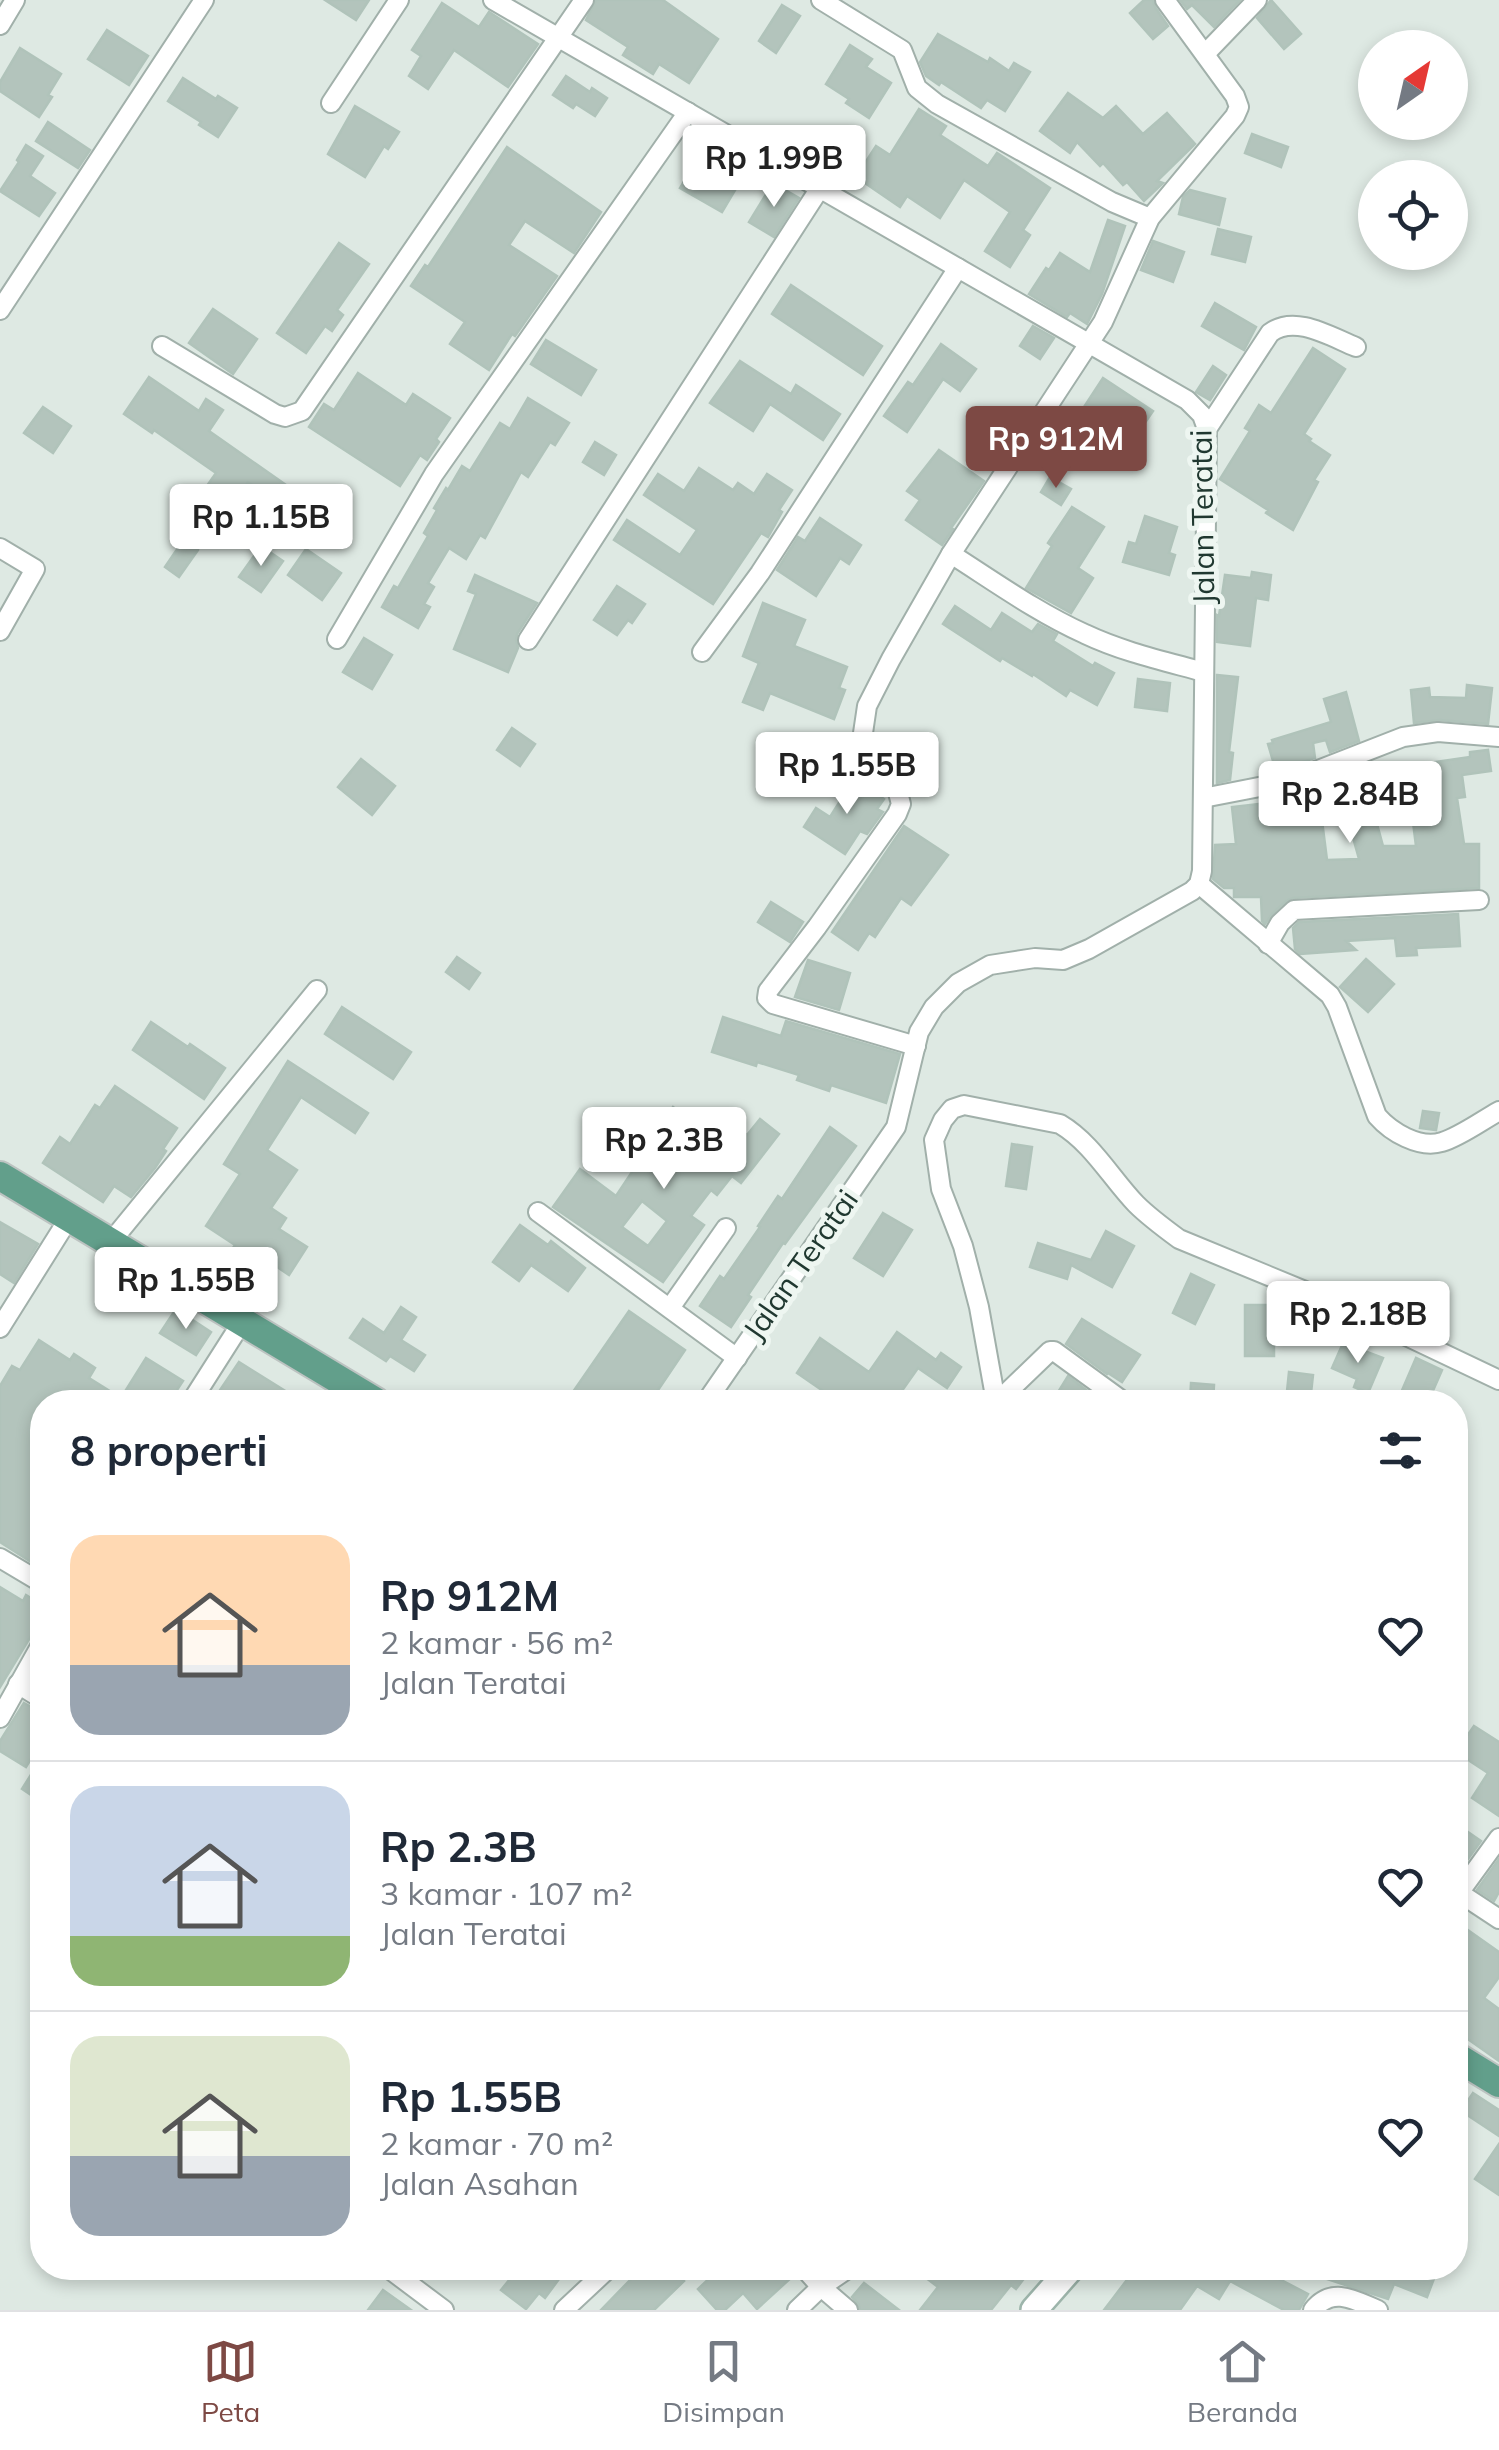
<!DOCTYPE html>
<html lang="id">
<head>
<meta charset="utf-8">
<style>
  body { margin:0; font-family:Mulish,sans-serif; background:#f6f6f7; color:#1f2937; height:100vh; display:flex; flex-direction:column; font-size:38px; white-space:nowrap }
  * { box-sizing:border-box; margin:0 }
  p { font-size:32px; color:#747a83 }
  .icon { flex:none; width:55px; height:55px; fill:none; stroke:currentColor; stroke-width:2; stroke-linecap:round; stroke-linejoin:round }
  .map { position:relative; flex:1; overflow:hidden }
  .details { position:absolute; left:30px; top:1390px; width:1438px; height:890px; display:flex; flex-direction:column; background:#fff; border-radius:40px; box-shadow:0 5px 15px #0003 }
  .details>* { flex:none }
  .needle { width:65px; rotate:34deg }
  .buttons { position:absolute; left:1358px; top:30px; display:grid; gap:20px }
  .buttons a { display:grid; place-items:center; width:110px; height:110px; border-radius:50%; background:#fff; box-shadow:0 5px 15px #0003; font-size:50px }
  .price { position:absolute; translate:-50% -85px; padding:0 22px; border-radius:10px; background:#fff; color:#222; font-size:32px; line-height:65px; filter:drop-shadow(0 2px 5px #0008) }
  .price::after { content:''; position:absolute; left:50%; top:60px; width:30px; height:22px; margin-left:-15px; background:inherit; clip-path:polygon(0 0,100% 0,50% 100%) }
  .price.on { background:#7d4944; color:#fff }
  ul { padding:0; list-style:none }
  li { display:flex; align-items:center; gap:30px; height:250px; padding:0 40px }
  li+li { border-top:2px solid #e0e1e3 }
  li span { display:grid; place-items:center; flex:none; width:280px; height:200px; border-radius:30px; color:#555 }
  li>.icon { margin-inline-start:auto }
  span .icon { width:120px; height:120px; fill:#fffc; stroke-width:1 }
  li b { font-size:42px }
  h2 { display:flex; justify-content:space-between; align-items:center; height:120px; padding:0 40px; font-size:42px }
  .tabs { display:flex; justify-content:space-around; align-items:center; height:140px; border-top:2px solid #e0e1e3; background:#fff; font-size:28px; color:#747a83 }
  .tabs a { display:grid; justify-items:center; gap:5px }
  .tabs .on { color:#7d4944 }
  .map>svg:first-child { display:block }
  .building { fill:#b3c4bc; stroke:#b0c3ba; stroke-width:2.5; fill-rule:evenodd }
  .lines { fill:none; stroke-linecap:round; stroke-linejoin:round }
  .street-casing { stroke:#a1b0aa; stroke-width:22 }
  .secondary-casing { stroke:#9db5ab; stroke-width:30 }
  .primary-casing { stroke:#bcc3c1; stroke-width:32 }
  .street { stroke:#fff; stroke-width:18 }
  .secondary { stroke:#fff; stroke-width:25 }
  .primary { stroke:#629f8b; stroke-width:28 }
  .labels { text-anchor:middle; stroke-width:10; stroke-linejoin:round; paint-order:stroke }
  .street-label { font-size:30px; fill:#203830; stroke:#eef6f1 }
</style>
</head>
<body>
<div class="map">
<svg width="1499" height="2310" viewBox="0 0 1499 2310">
  <rect width="100%" height="100%" fill="#dee9e3"/>
  <g class="building">
    <path d="M325,0H369L356,20Z"/>
    <path d="M596,0H663L718,39L689,83L659,64L653,74L623,55L628,47L586,20Z"/>
    <path d="M1144,0H1153L1155,7L1168,26L1153,39L1130,13Z"/>
    <path d="M1180,0H1240L1214,27L1192,5L1187,9Z"/>
    <path d="M1271,0L1301,34L1284,49L1257,18Z"/>
    <path d="M442,3L479,27L489,12L538,44L508,87L454,50L428,89L409,76L421,56L412,50Z"/>
    <path d="M782,5L800,16L776,53L759,41Z"/>
    <path d="M107,30L148,56L129,85L88,59Z"/>
    <path d="M938,34L988,62L990,58L1009,71L1014,63L1030,72L1005,111L987,100L981,108L941,82L939,85L926,76L920,62Z"/>
    <path d="M850,45L872,59L866,67L891,83L869,118L846,103L849,99L826,84Z"/>
    <path d="M20,48L61,74L48,95L52,97L39,117L0,91V82Z"/>
    <path d="M566,76L590,92L592,88L607,98L595,116L576,104L573,108L553,95Z"/>
    <path d="M183,78L216,99L218,96L237,108L218,137L199,125L201,122L168,101Z"/>
    <path d="M1068,93L1103,118L1116,106L1143,134L1167,113L1195,144L1157,181L1163,183L1144,201L1127,182L1123,185L1103,163L1100,166L1077,142L1070,153L1040,131Z"/>
    <path d="M355,106L399,132L388,149L384,146L365,177L328,154Z"/>
    <path d="M919,109L946,126L940,135L988,166L997,153L1050,188L1023,230L1030,235L1010,267L985,251L1010,212L964,180L940,218L907,196L900,207L856,177L876,146L890,155Z"/>
    <path d="M48,122L90,150L78,168L36,141Z"/>
    <path d="M1252,134L1288,147L1281,167L1245,153Z"/>
    <path d="M26,145L43,156L30,176L55,193L39,216L0,191L19,162L17,160Z"/>
    <path d="M507,147L601,212L574,253L525,221L509,245L557,276L515,336L512,334L489,370L450,344L465,322L411,286L425,265L428,267Z"/>
    <path d="M728,159L747,170L722,212L680,188L696,162L718,175Z"/>
    <path d="M773,183L799,198L774,237L749,222Z"/>
    <path d="M1190,190L1225,199L1219,225L1179,214L1183,197Z"/>
    <path d="M1108,220L1125,226L1102,294L1087,324L1070,313L1067,317L1029,294L1046,268L1049,270L1060,253L1090,272Z"/>
    <path d="M1218,229L1251,237L1245,262L1212,254Z"/>
    <path d="M1153,241L1184,252L1173,282L1141,270Z"/>
    <path d="M339,243L369,264L337,310L343,315L332,331L325,326L306,353L277,333Z"/>
    <path d="M791,285L882,346L863,375L772,314Z"/>
    <path d="M1215,303L1256,327L1244,350L1202,326Z"/>
    <path d="M213,309L257,339L233,374L189,343Z"/>
    <path d="M1033,326L1054,338L1040,359L1020,346Z"/>
    <path d="M546,340L596,370L581,395L531,364Z"/>
    <path d="M941,344L976,369L960,391L943,379L907,432L884,416L908,382L913,385Z"/>
    <path d="M1313,348L1345,369L1304,434L1311,439L1309,441L1330,455L1314,480L1318,482L1293,530L1266,513L1268,510L1220,479L1250,431L1245,428L1259,405L1271,413Z"/>
    <path d="M740,361L791,394L796,385L840,414L823,440L770,404L753,431L710,403Z"/>
    <path d="M1213,366L1226,375L1210,400L1196,392Z"/>
    <path d="M358,373L406,405L413,394L450,418L436,439L439,442L427,460L420,455L400,486L309,427L324,404L334,410Z"/>
    <path d="M149,377L199,411L206,399L223,410L209,431L316,506L304,522L248,482L242,491L235,486L220,506L202,493L216,473L154,430L152,433L124,414Z"/>
    <path d="M1103,378L1153,411L1144,424L1126,413L1119,423L1101,411L1096,418L1082,410Z"/>
    <path d="M528,398L569,423L555,445L550,442L528,477L521,472L485,538L480,535L466,559L449,548L428,583L434,587L424,604L430,607L418,628L382,607L394,586L398,588L428,536L424,533L437,510L434,508L446,488L448,490L462,466L470,471L500,423L510,429Z"/>
    <path d="M43,407L71,426L53,453L24,433Z"/>
    <path d="M595,442L616,455L604,475L583,462Z"/>
    <path d="M939,450L984,481L951,528L953,529L942,545L906,520L920,500L907,491Z"/>
    <path d="M699,468L733,490L738,483L754,494L767,474L792,490L779,510L782,512L768,537L761,533L713,604L614,540L627,520L680,555L697,530L644,495L658,474L684,491Z"/>
    <path d="M1050,477L1071,489L1061,505L1041,492Z"/>
    <path d="M1072,507L1104,527L1078,568L1093,578L1071,613L1026,588L1052,546L1048,543Z"/>
    <path d="M1145,516L1177,527L1169,553L1175,555L1169,575L1123,562L1129,542L1136,544Z"/>
    <path d="M820,518L861,545L849,564L840,558L816,596L777,570L798,537L805,541Z"/>
    <path d="M184,539L198,550L179,577L165,567Z"/>
    <path d="M261,546L283,561L261,592L239,577Z"/>
    <path d="M306,549L341,573L322,600L288,575Z"/>
    <path d="M1252,572L1271,575L1268,600L1256,598L1250,646L1217,642V615L1219,616L1225,575L1251,578Z"/>
    <path d="M475,575L537,603L517,634L516,640L518,648L508,672L454,649L476,594L468,591Z"/>
    <path d="M617,586L645,604L632,623L628,620L617,635L594,620Z"/>
    <path d="M763,603L805,620L794,646L847,667L839,688L845,690L834,719L770,693L763,710L743,702L759,663L743,656Z"/>
    <path d="M955,606L991,630L1002,613L1032,632L1038,624L1057,634L1053,641L1093,666L1095,663L1114,673L1097,705L1070,690L1066,696L1033,674L1032,676L1002,658L1000,661L943,624Z"/>
    <path d="M364,638L392,655L372,689L343,672Z"/>
    <path d="M1217,675L1238,677L1229,752L1233,753L1230,780L1217,783Z"/>
    <path d="M1138,679L1170,683L1167,711L1135,707Z"/>
    <path d="M1467,685L1492,688L1488,724L1439,720L1414,723L1411,690L1429,688L1430,697L1466,698Z"/>
    <path d="M1346,692L1359,741L1330,752L1326,740L1313,743L1315,758L1276,771L1268,744L1273,743L1272,740L1331,722L1324,699Z"/>
    <path d="M512,728L535,744L520,766L497,750Z"/>
    <path d="M1488,750L1491,771L1462,775L1465,797L1457,798L1464,844H1479V888L1293,898L1286,901L1272,914L1265,924L1262,921L1261,897H1234V888H1224L1213,879L1215,845L1236,844L1232,807L1319,797L1327,860L1359,859L1338,784L1376,778L1381,812L1374,813L1383,846H1416L1411,806L1441,801L1435,762L1470,757V752Z"/>
    <path d="M361,759L395,786L372,815L338,787Z"/>
    <path d="M854,779L884,799L877,809L883,812L867,834L860,831L845,854L804,827L816,808L830,817Z"/>
    <path d="M904,826L948,855L911,905L901,898L875,937L869,933L858,950L832,932Z"/>
    <path d="M771,902L803,922L790,942L758,922Z"/>
    <path d="M1458,914L1460,946L1416,948L1417,955L1397,956L1395,938L1346,941L1356,950L1300,954L1295,949L1293,928L1299,922Z"/>
    <path d="M457,957L480,973L469,989L446,972Z"/>
    <path d="M1366,959L1394,984L1368,1012L1340,987Z"/>
    <path d="M808,960L850,973L839,1010L795,997Z"/>
    <path d="M342,1007L411,1052L393,1079L325,1034Z"/>
    <path d="M723,1017L781,1036L786,1021L900,1054L886,1103L831,1085L829,1091L797,1080L799,1075L757,1062L756,1066L712,1052Z"/>
    <path d="M151,1022L188,1047L190,1044L225,1068L204,1099L133,1050Z"/>
    <path d="M288,1061L368,1113L355,1133L301,1097L267,1150L297,1170L271,1208L286,1218L279,1229L307,1247L289,1275L261,1256L241,1284L219,1269L235,1245L206,1226L240,1174L224,1164Z"/>
    <path d="M115,1086L177,1128L163,1149L166,1151L155,1168L131,1197L114,1186L103,1202L43,1163L60,1137L70,1144L95,1105L100,1108Z"/>
    <path d="M673,1107L726,1146L739,1129L747,1135L760,1119L779,1134L741,1183L732,1176L717,1195L711,1190L691,1216L704,1225L663,1282L553,1207L580,1169L616,1196L654,1139L651,1137ZM642,1201L667,1221L648,1246L622,1227Z"/>
    <path d="M1423,1111L1439,1113L1436,1130L1420,1128Z"/>
    <path d="M830,1127L856,1146L785,1244L783,1243L748,1295L751,1297L731,1327L700,1306L720,1276L724,1279L760,1227L758,1226L778,1196L782,1199Z"/>
    <path d="M1012,1144L1032,1147L1026,1189L1006,1186Z"/>
    <path d="M883,1213L912,1230L883,1276L854,1258Z"/>
    <path d="M0,1222L38,1244L14,1283L0,1274Z"/>
    <path d="M520,1225L548,1245L551,1241L585,1268L568,1291L531,1265L519,1281L493,1262Z"/>
    <path d="M1106,1231L1134,1246L1112,1287L1071,1265L1067,1279L1030,1267L1038,1243L1091,1260Z"/>
    <path d="M1191,1274L1214,1285L1195,1324L1173,1313Z"/>
    <rect x="1245" y="1305" width="29" height="51"/>
    <path d="M401,1307L416,1317L401,1340L425,1355L414,1371L390,1356L386,1361L350,1338L363,1319L384,1333Z"/>
    <path d="M176,1309L211,1332L196,1355L160,1333Z"/>
    <path d="M629,1311L685,1350L650,1402H566Z"/>
    <path d="M1082,1319L1140,1355L1122,1382L1108,1373L1107,1374L1066,1344Z"/>
    <path d="M897,1332L936,1360L941,1353L961,1367L947,1388L918,1368L894,1402H839L797,1373L820,1338L869,1372Z"/>
    <path d="M39,1340L70,1360L74,1354L95,1368L89,1378L121,1398L146,1358L183,1381L169,1402H42V1569L0,1542V1386L12,1366L20,1370Z"/>
    <path d="M1343,1343L1383,1358L1368,1393L1354,1387L1357,1379L1332,1368Z"/>
    <path d="M1416,1358L1442,1370L1428,1402H1397Z"/>
    <path d="M239,1362L303,1402H212Z"/>
    <path d="M1289,1372L1313,1375L1310,1402L1286,1401Z"/>
    <path d="M1068,1376L1094,1396L1090,1402H1052Z"/>
    <path d="M1191,1383L1214,1385L1213,1402H1190Z"/>
    <path d="M0,1587L23,1601L26,1595L42,1605V1618L0,1687Z"/>
    <path d="M24,1703L42,1713V1741L26,1767L0,1751V1741Z"/>
    <path d="M1474,1726L1499,1742V1816L1472,1798L1488,1773L1456,1752Z"/>
    <path d="M42,1757V1790L37,1799L22,1789Z"/>
    <path d="M1455,1823L1481,1841L1455,1877Z"/>
    <path d="M1499,1859V1892L1494,1901L1477,1890Z"/>
    <path d="M1455,1921L1499,1952V1977L1484,1998L1499,2009V2061L1455,2030Z"/>
    <path d="M1473,2093L1499,2110V2136L1461,2111Z"/>
    <path d="M1499,2144V2195L1475,2179Z"/>
    <path d="M519,2268H545L559,2279L545,2298L539,2293L526,2309L501,2290Z"/>
    <path d="M621,2268H652L660,2275L670,2268L684,2281L654,2310H601L632,2278Z"/>
    <path d="M732,2268H792L794,2275L757,2309L743,2293L725,2310H717L698,2289L714,2274L719,2279Z"/>
    <path d="M913,2268H1032L1016,2289L1011,2285L991,2310H920L938,2287Z"/>
    <path d="M1136,2268H1239L1249,2275L1253,2268H1258L1308,2294L1299,2310H1284L1230,2281L1219,2299L1197,2286L1180,2310H1104Z"/>
    <path d="M1331,2268H1438L1427,2297L1394,2284L1388,2299L1327,2279Z"/>
    <path d="M864,2283L899,2310H860L859,2305L852,2297Z"/>
    <path d="M383,2290L411,2310H368Z"/>
  </g>
  <g class="lines">
    <g class="street-casing">
      <g id="street">
        <path d="M493,0L1187,400L1202,415L1207,429L1202,871L1199,884L1192,891L1089,949L1063,960L1035,958L990,965L958,983L934,1007L919,1032L896,1127L706,1402"/>
        <path d="M821,0L902,50L917,88L937,104L1112,202L1150,218"/>
        <path d="M0,25L15,0"/>
        <path d="M1205,54L1257,0"/>
        <path d="M331,103L399,0"/>
        <path d="M0,310L204,0"/>
        <path d="M162,346L275,414L285,417L302,411L584,0"/>
        <path d="M1207,429L1270,333C1295,314 1331,337 1356,347"/>
        <path d="M0,548L35,569L0,631"/>
        <path d="M951,554C995,582 1038,613 1085,634C1123,652 1164,661 1204,672"/>
        <path d="M337,639L434,474L688,112"/>
        <path d="M528,640L820,188"/>
        <path d="M702,652L760,573L958,268"/>
        <path d="M1203,798L1290,781L1403,737L1438,732L1499,737"/>
        <path d="M1199,884L1330,995L1337,1007L1377,1116C1391,1132 1419,1149 1442,1142C1461,1136 1481,1121 1499,1111"/>
        <path d="M1268,944L1280,923L1294,910L1479,900"/>
        <path d="M916,1046L773,1004L767,998L768,991L817,927L897,814L901,804L897,789L867,753L863,733L867,706L891,659L951,554L1103,322L1150,218L1235,116L1239,107L1235,96L1165,0"/>
        <path d="M538,1212L737,1358"/>
        <path d="M110,1243L317,990"/>
        <path d="M670,1308L726,1228"/>
        <path d="M0,1328L69,1218"/>
        <path d="M191,1402L242,1322"/>
        <path d="M996,1402L979,1307L963,1246L941,1189L934,1140L943,1120L952,1109L964,1105L1060,1124C1092,1143 1111,1178 1136,1204C1149,1217 1164,1228 1179,1239L1356,1312L1499,1380"/>
        <path d="M997,1402L1050,1351H1054L1124,1402"/>
        <path d="M0,1558L42,1583"/>
        <path d="M18,1684L42,1699"/>
        <path d="M0,1718L42,1643"/>
        <path d="M1455,1890L1499,1919"/>
        <path d="M1459,1893L1499,1838"/>
        <path d="M388,2268L444,2310"/>
        <path d="M804,2268L821,2287L848,2310"/>
        <path d="M564,2310L609,2268"/>
        <path d="M797,2310L821,2287L849,2268"/>
        <path d="M1313,2310C1332,2286 1355,2300 1378,2310"/>
      </g>
    </g>
    <g class="secondary-casing">
      <path id="secondary" d="M1034,2310L1071,2268"/>
    </g>
    <g class="primary-casing">
      <g id="primary">
        <path d="M0,1176L376,1402"/>
        <path d="M1455,2056L1499,2083"/>
      </g>
    </g>
    <use href="#street" class="street"/>
    <use href="#secondary" class="secondary"/>
    <use href="#primary" class="primary"/>
  </g>
  <g class="labels">
    <g class="street-label">
      <text transform="translate(1203 517) rotate(-91)" y="10">Jalan Teratai</text>
      <text transform="translate(801 1265) rotate(-55)" y="10">Jalan Teratai</text>
    </g>
  </g>
</svg>
<div class="buttons">
<a><svg class="needle" viewBox="-14 -14 28 28"><path d="M0-13l5 13h-10z" fill="#e53935"/><path d="M0 13l5-13h-10z" fill="#747a83"/></svg></a>
<a><svg class="icon" aria-label="locate" viewBox="0 0 24 24"><circle cx="12" cy="12" r="6"/><path d="M12 2v4M12 18v4M2 12h4M18 12h4"/></svg></a>
</div>
<b class="price" style="left:774px;top:210px">Rp 1.99B</b>
<b class="price on" style="left:1056px;top:491px">Rp 912M</b>
<b class="price" style="left:261px;top:569px">Rp 1.15B</b>
<b class="price" style="left:847px;top:817px">Rp 1.55B</b>
<b class="price" style="left:1350px;top:846px">Rp 2.84B</b>
<b class="price" style="left:664px;top:1192px">Rp 2.3B</b>
<b class="price" style="left:186px;top:1332px">Rp 1.55B</b>
<b class="price" style="left:1358px;top:1366px">Rp 2.18B</b>
<section class="details">
<h2>8 properti<svg class="icon" aria-label="filters" viewBox="0 0 24 24"><path d="M4 7h16M4 17h16"/><circle cx="9" cy="7" r="2"/><circle cx="15" cy="17" r="2"/></svg></h2>
<ul>
<li><span style="background:linear-gradient(#ffd9b3 65%,#9aa5b1 0)"><svg class="icon" aria-label="home" viewBox="0 0 24 24"><path d="M3 11l9-7 9 7M6 9v11h12V9"/></svg></span><div><b>Rp 912M</b><p>2 kamar · 56 m²</p><p>Jalan Teratai</p></div><svg class="icon" aria-label="heart" viewBox="0 0 24 24"><path d="M12 20l-8-8c-3-5 5-10 8-4 3-6 11-1 8 4z"/></svg></li>
<li><span style="background:linear-gradient(#c9d6e8 75%,#8fb573 0)"><svg class="icon" aria-label="home" viewBox="0 0 24 24"><path d="M3 11l9-7 9 7M6 9v11h12V9"/></svg></span><div><b>Rp 2.3B</b><p>3 kamar · 107 m²</p><p>Jalan Teratai</p></div><svg class="icon" aria-label="heart" viewBox="0 0 24 24"><path d="M12 20l-8-8c-3-5 5-10 8-4 3-6 11-1 8 4z"/></svg></li>
<li><span style="background:linear-gradient(#dfe7d0 60%,#9aa5b1 0)"><svg class="icon" aria-label="home" viewBox="0 0 24 24"><path d="M3 11l9-7 9 7M6 9v11h12V9"/></svg></span><div><b>Rp 1.55B</b><p>2 kamar · 70 m²</p><p>Jalan Asahan</p></div><svg class="icon" aria-label="heart" viewBox="0 0 24 24"><path d="M12 20l-8-8c-3-5 5-10 8-4 3-6 11-1 8 4z"/></svg></li>
</ul>
</section>
</div>
<nav class="tabs">
<a class="on"><svg class="icon" aria-label="map" viewBox="0 0 24 24"><path d="M3 6l6-2 6 2 6-2v14l-6 2-6-2-6 2zM9 4v14M15 6v14"/></svg>Peta</a>
<a><svg class="icon" aria-label="saved" viewBox="0 0 24 24"><path d="M7 4h10v16l-5-4-5 4z"/></svg>Disimpan</a>
<a><svg class="icon" aria-label="home" viewBox="0 0 24 24"><path d="M3 11l9-7 9 7M6 9v11h12V9"/></svg>Beranda</a>
</nav>
</body>
</html>
